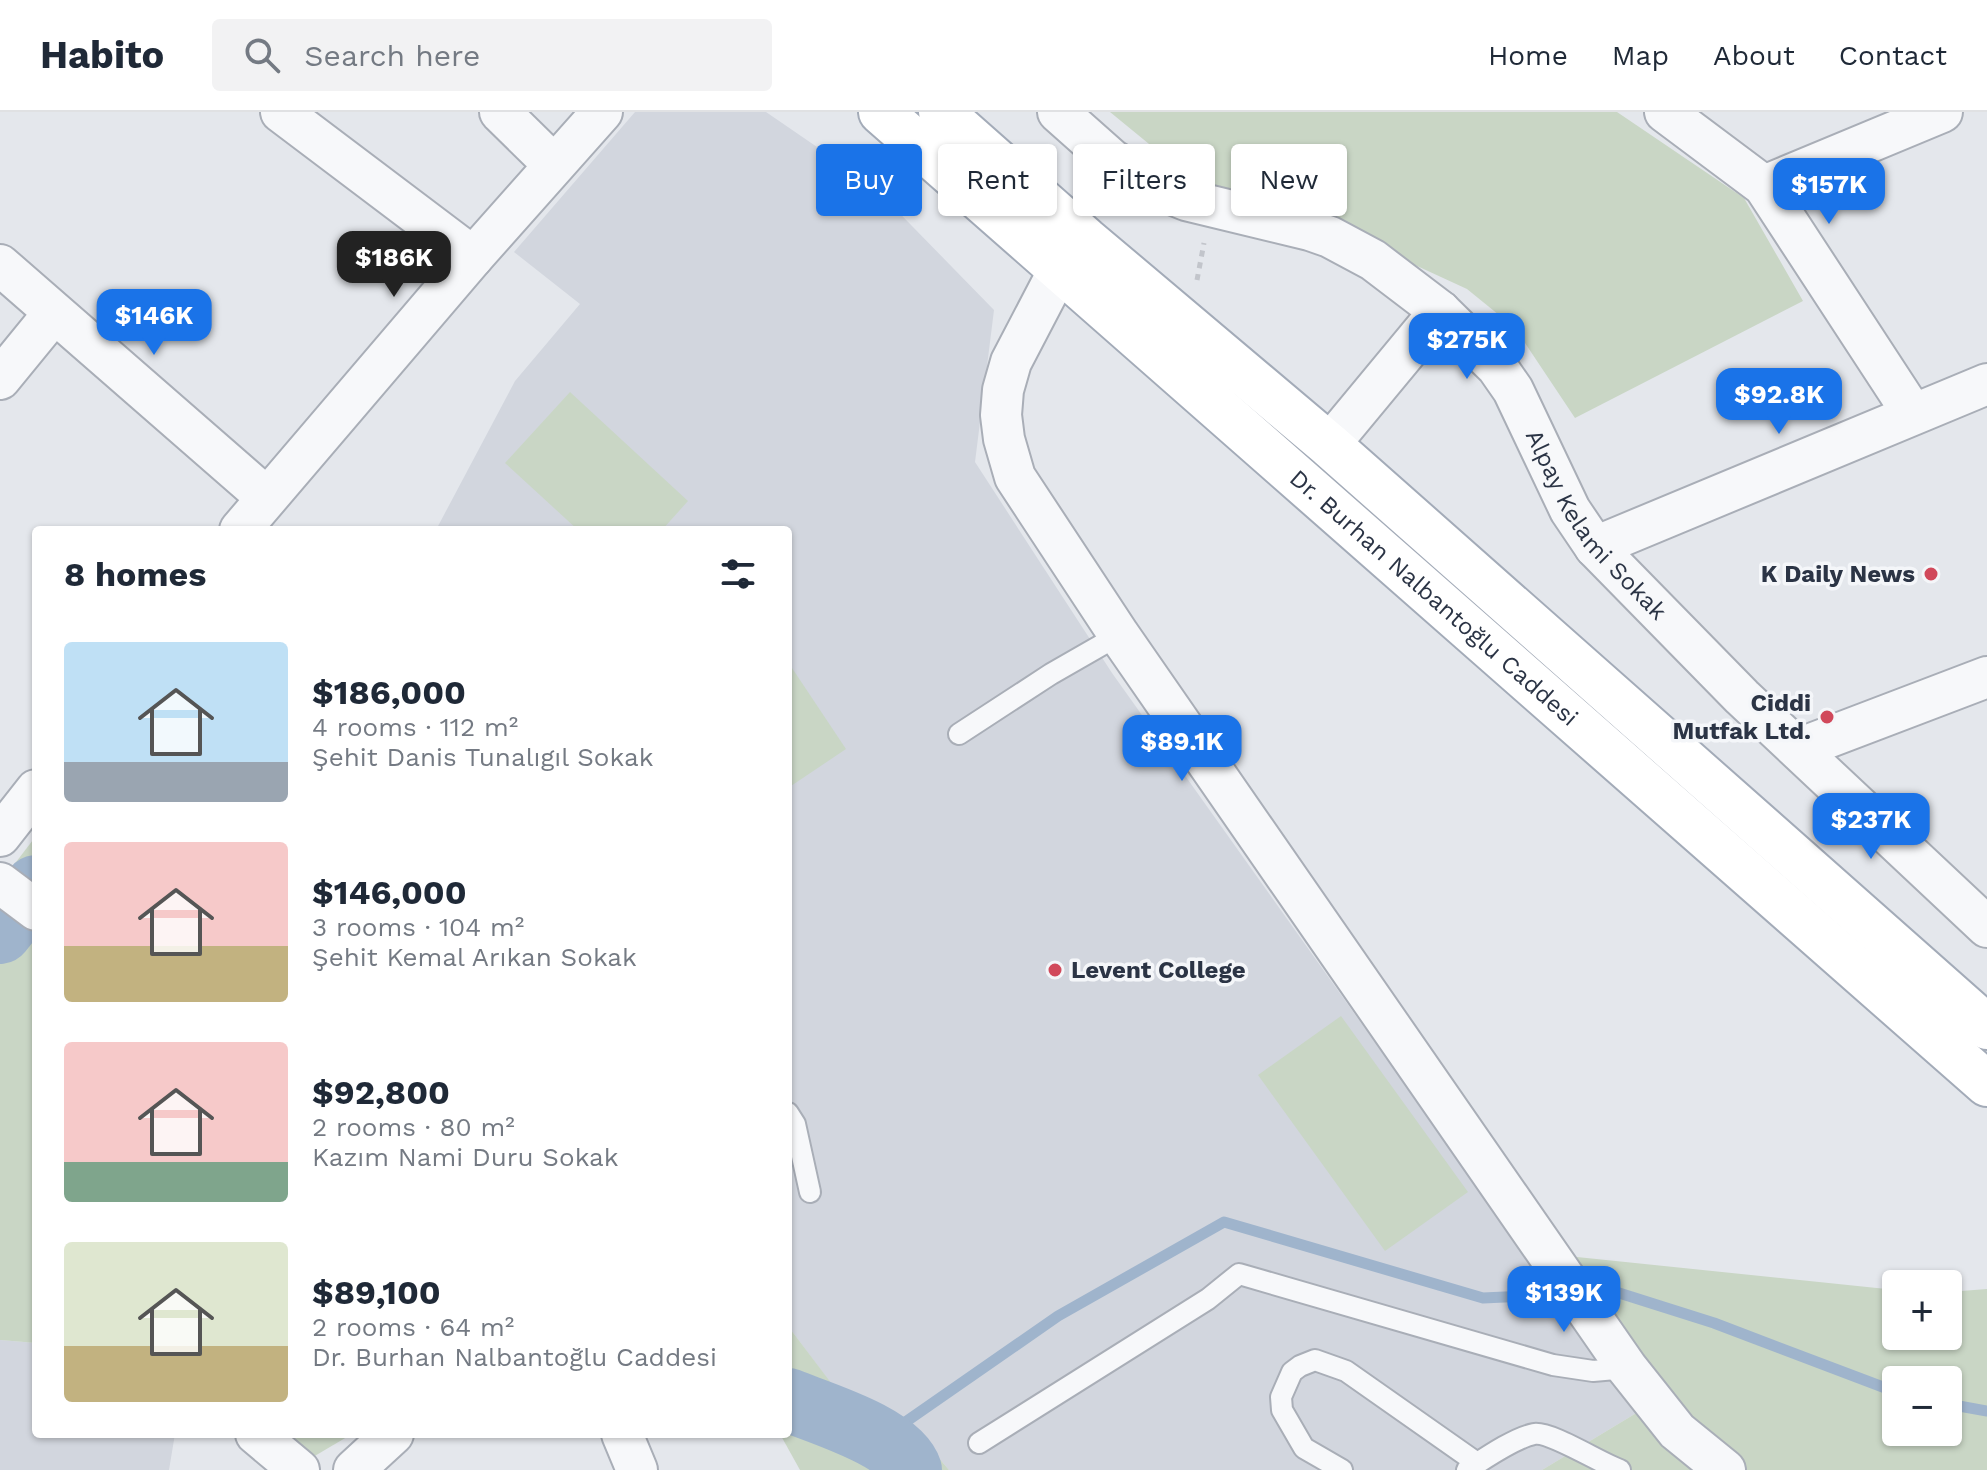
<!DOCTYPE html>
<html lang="en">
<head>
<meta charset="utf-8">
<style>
  body { margin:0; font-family:"Work Sans",sans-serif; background:#f2f2f3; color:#1f2937; height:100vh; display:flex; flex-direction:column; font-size:30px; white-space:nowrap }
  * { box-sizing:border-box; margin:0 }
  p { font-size:26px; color:#747a83 }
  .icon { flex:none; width:44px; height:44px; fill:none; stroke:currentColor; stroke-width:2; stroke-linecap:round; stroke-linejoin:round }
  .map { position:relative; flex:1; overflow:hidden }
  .sheet { position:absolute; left:32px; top:414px; width:760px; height:912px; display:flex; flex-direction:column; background:#fff; border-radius:8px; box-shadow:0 2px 6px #0004 }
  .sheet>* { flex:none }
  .top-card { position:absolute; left:816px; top:32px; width:760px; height:72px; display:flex; gap:16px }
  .tools { position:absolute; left:1882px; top:1158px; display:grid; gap:16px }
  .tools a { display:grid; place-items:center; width:80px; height:80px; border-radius:8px; background:#fff; box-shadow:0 2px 6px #0004; font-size:40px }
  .price { position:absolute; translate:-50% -68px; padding:0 18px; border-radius:16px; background:#1a73e8; color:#fff; font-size:26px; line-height:52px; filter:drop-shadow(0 2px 4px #0008) }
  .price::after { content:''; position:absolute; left:50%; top:48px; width:24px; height:18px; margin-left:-12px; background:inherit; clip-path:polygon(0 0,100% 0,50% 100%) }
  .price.on { background:#222; color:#fff }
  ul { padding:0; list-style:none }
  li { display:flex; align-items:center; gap:24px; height:200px; padding:0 32px }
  li span { display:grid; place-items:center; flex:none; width:224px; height:160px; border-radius:8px; color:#555 }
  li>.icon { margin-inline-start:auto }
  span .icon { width:96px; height:96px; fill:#fffc; stroke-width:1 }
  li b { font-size:34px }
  h2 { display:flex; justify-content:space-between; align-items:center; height:96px; padding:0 32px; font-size:34px }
  .pill { padding:0 28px; border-radius:8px; background:#fff; box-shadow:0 2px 6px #0004; font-size:28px; line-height:72px }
  .pill.on { background:#1a73e8; color:#fff }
  header { display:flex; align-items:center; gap:48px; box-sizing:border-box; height:112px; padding:0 40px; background:#fff; border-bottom:2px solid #e0e1e3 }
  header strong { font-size:38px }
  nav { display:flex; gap:44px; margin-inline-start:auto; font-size:28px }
  .search { width:560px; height:72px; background:#f2f2f3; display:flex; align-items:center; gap:20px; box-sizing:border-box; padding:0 28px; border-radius:8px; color:#747a83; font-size:30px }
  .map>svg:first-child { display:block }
  .built { fill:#d2d6de }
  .green { fill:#c9d6c5; fill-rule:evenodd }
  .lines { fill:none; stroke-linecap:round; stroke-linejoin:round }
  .stream { stroke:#9fb4cc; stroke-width:11 }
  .river { stroke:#9fb4cc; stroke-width:64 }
  .service-casing { stroke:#a9aeb7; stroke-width:24 }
  .minor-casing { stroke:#a9aeb7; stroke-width:44 }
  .primary-casing { stroke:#a3abb8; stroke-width:48 }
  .path { stroke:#c2c5cb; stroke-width:5; stroke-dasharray:6 6; stroke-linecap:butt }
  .service { stroke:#f7f8fa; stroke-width:20 }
  .minor { stroke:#f7f8fa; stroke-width:40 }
  .primary { stroke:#fff; stroke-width:44 }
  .poi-dot { fill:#d1495b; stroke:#f4f6f9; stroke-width:3 }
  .labels { text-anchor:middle; stroke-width:7; stroke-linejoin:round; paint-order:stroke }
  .street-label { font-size:24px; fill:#2b3445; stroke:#f4f6f9 }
  .poi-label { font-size:24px; font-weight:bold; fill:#2b3445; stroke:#f4f6f9; text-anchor:end }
</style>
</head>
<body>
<header>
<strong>Habito</strong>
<div class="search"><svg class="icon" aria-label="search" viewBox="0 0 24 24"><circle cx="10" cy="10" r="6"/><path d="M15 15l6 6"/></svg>Search here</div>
<nav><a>Home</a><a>Map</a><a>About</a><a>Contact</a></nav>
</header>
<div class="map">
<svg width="1987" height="1358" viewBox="0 0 1987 1358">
  <rect width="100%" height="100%" fill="#e4e7ec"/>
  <g class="built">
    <path d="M635,0H766L871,72L994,198L975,350L1112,561L1638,1300L1542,1358H949L927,1332L847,1293L788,1214V418H441L437,416L515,269L580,192L514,140Z"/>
    <path d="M0,1228L36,1231V1322H175L169,1358H0Z"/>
  </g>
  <g class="green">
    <path d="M1110,0H1617L1744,86L1803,189L1575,306L1515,216L1467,177L1289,95L1193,68Z"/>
    <path d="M570,280L688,389L662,418H578L505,351Z"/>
    <path d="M790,553L846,637L788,676V555Z"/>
    <path d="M36,724V1231L0,1228V771Z"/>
    <path d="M1341,904L1468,1080L1385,1139L1258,963Z"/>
    <path d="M1577,1145L1896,1178V1224H1948V1180L1987,1177V1358H1542L1638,1300L1534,1154ZM1896,1268H1948V1320H1896Z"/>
    <path d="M788,1214L847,1292L927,1332L949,1358H800L780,1322H788Z"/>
    <path d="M284,1322H352L313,1345Z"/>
  </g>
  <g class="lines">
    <g class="stream">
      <path d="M1586,1181L1616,1180L1714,1211L1896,1280"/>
      <path d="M1948,1292L1987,1299"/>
      <path d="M881,1327L1058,1204L1224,1110L1483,1186L1565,1182"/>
    </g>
    <g class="river">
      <path d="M0,820L36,775"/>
      <path d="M788,1288C820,1301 899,1324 910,1358"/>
    </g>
    <g class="service-casing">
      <g id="service">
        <path d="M959,622L1051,562L1119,523"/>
        <path d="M788,1001L795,1012L810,1080"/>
        <path d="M979,1331L1208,1187L1239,1162L1553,1253L1593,1259L1627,1256"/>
        <path d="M1342,1358L1304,1336L1282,1298L1281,1285L1292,1260L1300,1254L1315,1248L1346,1259L1477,1351"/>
        <path d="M1467,1358C1484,1347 1514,1326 1534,1322C1550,1319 1600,1351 1620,1358"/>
      </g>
    </g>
    <g class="minor-casing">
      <g id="minor">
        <path d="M281,0L473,145"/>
        <path d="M500,0L554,53"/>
        <path id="s1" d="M1058,0L1112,48L1164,79L1186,88L1310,118L1330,125L1373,148L1440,199L1497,255L1513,278L1570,398L1595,435L1742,585L1987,815"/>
        <path d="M1665,0L1764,74L1913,302"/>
        <path d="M1764,74L1942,0"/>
        <path d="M0,153L266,385"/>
        <path d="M1060,156L1011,250L1003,278L1001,303L1004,327L1015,365L1119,523L1627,1256L1677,1319L1725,1358"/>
        <path d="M0,267L54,201"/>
        <path d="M1329,333L1440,199"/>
        <path d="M240,418L473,145L602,0"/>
        <path d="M1595,435L1987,272"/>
        <path d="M1798,637L1987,565"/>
        <path d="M0,724L36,678"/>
        <path d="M0,771L36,798"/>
        <path d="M256,1322L299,1358"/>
        <path d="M622,1322L637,1358"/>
        <path d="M354,1358L393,1322"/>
      </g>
    </g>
    <g class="primary-casing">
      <g id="primary">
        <path id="s2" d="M881,0L1987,972"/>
        <path d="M941,0L1086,128L1329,333L1987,915"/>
      </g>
    </g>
    <path class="path" d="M1197,168L1204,131"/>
    <use href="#service" class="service"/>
    <use href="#minor" class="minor"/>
    <use href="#primary" class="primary"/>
  </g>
  <g class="poi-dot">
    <circle cx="1931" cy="462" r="8"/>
    <circle cx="1827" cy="605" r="8"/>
    <circle cx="1055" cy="858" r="8"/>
  </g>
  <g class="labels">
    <g class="street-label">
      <text dy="8" stroke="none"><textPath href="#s1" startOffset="706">Alpay Kelami Sokak</textPath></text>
      <text dy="8" stroke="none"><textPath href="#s2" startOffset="736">Dr. Burhan Nalbantoğlu Caddesi</textPath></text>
    </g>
    <g class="poi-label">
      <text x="1915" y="470">K Daily News</text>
      <text x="1811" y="599">Ciddi<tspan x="1811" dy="28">Mutfak Ltd.</tspan></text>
      <text x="1071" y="866" text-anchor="start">Levent College</text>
    </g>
  </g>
</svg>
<div class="tools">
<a>+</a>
<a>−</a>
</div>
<b class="price" style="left:1829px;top:114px">$157K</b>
<b class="price on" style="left:394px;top:187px">$186K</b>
<b class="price" style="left:154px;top:245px">$146K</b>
<b class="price" style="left:1467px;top:269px">$275K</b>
<b class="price" style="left:1779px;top:324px">$92.8K</b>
<b class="price" style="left:1182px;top:671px">$89.1K</b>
<b class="price" style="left:1871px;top:749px">$237K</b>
<b class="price" style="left:1564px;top:1222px">$139K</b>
<div class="top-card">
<a class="pill on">Buy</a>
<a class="pill">Rent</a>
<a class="pill">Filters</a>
<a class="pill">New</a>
</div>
<section class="sheet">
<h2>8 homes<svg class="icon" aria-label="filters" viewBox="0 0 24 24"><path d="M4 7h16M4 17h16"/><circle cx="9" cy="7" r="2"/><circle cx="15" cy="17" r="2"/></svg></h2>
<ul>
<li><span style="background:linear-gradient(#bfe0f5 75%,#9aa5b1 0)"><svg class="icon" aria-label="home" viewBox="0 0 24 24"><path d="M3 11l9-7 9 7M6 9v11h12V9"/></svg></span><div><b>$186,000</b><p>4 rooms · 112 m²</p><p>Şehit Danis Tunalıgıl Sokak</p></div></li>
<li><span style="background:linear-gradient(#f6c9c9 65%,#c2b280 0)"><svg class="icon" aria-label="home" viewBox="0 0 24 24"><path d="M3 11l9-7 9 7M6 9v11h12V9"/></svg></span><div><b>$146,000</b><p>3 rooms · 104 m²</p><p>Şehit Kemal Arıkan Sokak</p></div></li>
<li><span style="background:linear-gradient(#f6c9c9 75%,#7fa58c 0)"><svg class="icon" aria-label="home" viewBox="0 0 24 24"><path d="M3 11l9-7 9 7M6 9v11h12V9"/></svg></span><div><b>$92,800</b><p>2 rooms · 80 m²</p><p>Kazım Nami Duru Sokak</p></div></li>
<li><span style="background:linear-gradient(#dfe7d0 65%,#c2b280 0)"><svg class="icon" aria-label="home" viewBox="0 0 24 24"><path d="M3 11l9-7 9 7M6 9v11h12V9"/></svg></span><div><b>$89,100</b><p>2 rooms · 64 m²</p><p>Dr. Burhan Nalbantoğlu Caddesi</p></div></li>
</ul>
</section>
</div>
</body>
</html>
